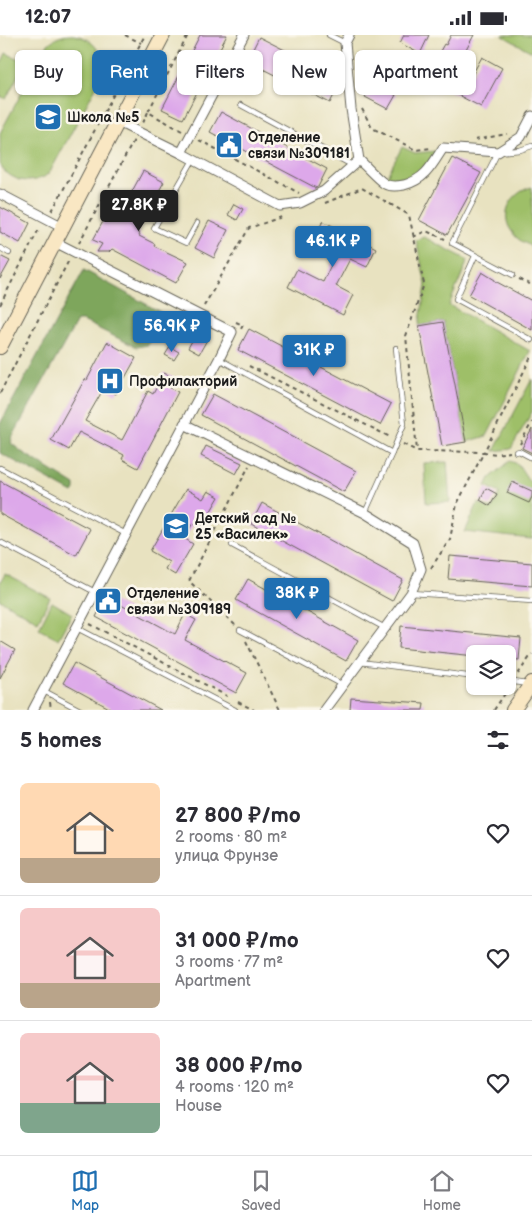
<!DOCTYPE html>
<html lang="en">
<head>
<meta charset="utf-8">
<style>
  body { margin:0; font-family:"Balsamiq Sans",sans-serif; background:#f2f2f3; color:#2b2b33; height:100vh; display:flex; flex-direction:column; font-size:19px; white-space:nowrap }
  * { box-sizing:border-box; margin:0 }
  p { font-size:16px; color:#7c7c81 }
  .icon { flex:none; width:28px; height:28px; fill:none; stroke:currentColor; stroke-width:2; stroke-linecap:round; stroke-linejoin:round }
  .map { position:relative; height:675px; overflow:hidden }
  .panel { display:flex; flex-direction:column; background:#fff; flex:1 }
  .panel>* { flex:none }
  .hud { position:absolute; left:15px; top:15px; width:502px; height:45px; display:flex; gap:10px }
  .buttons { position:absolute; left:466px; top:610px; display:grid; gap:10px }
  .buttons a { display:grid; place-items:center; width:50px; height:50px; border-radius:8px; background:#fff; box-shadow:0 1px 4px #0004; font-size:25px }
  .price { position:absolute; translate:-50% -42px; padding:0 11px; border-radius:5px; background:#1f6fb2; color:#fff; font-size:16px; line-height:32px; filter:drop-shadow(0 1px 2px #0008) }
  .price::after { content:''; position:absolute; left:50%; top:30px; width:15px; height:11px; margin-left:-8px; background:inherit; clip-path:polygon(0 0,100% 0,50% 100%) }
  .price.active { background:#222; color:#fff }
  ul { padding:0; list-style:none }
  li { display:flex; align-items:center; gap:15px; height:125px; padding:0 20px }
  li+li { border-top:1px solid #e1e1e2 }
  li span { display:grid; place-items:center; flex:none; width:140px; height:100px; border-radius:8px; color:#555 }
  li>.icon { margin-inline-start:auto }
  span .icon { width:60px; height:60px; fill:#fffc; stroke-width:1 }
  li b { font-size:21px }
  h2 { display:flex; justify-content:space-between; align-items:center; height:60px; padding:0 20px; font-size:21px }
  .tag { padding:0 18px; border-radius:8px; background:#fff; box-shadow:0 1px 4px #0004; font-size:18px; line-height:45px }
  .tag.active { background:#1f6fb2; color:#fff }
  .status { display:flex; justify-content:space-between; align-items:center; height:35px; padding:0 25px; background:#fff; direction:ltr }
  .status svg { height:14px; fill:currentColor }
  .tabs { display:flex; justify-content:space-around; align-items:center; height:70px; border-top:1px solid #e1e1e2; background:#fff; font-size:14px; color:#7c7c81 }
  .tabs a { display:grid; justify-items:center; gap:2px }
  .tabs .active { color:#1f6fb2 }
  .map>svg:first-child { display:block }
  .green { fill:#9ebf68; stroke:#5d6e42 }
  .forest { fill:#7ea65c; stroke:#4d613c }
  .building { fill:#dda8ea }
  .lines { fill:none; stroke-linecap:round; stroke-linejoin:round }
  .lane-casing { stroke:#636155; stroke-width:6 }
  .street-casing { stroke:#636155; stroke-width:11 }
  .secondary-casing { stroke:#636155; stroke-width:16 }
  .path { stroke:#636155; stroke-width:2; stroke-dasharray:4 4; stroke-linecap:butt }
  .lane { stroke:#fff; stroke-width:4.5 }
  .street { stroke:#fff; stroke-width:9 }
  .secondary { stroke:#f9e7c3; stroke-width:14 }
  .labels { text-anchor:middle; stroke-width:5; stroke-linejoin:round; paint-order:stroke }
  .poi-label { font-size:14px; font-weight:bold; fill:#1c1c1c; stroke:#fbf7ec; text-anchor:start }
</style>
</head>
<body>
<div class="status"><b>12:07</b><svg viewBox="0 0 49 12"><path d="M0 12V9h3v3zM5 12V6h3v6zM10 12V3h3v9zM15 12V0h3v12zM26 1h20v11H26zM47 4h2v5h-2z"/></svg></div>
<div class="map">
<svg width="532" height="675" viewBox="0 0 532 675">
  <rect width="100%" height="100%" fill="#fbf7ec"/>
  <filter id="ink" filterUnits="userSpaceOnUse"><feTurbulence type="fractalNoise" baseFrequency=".02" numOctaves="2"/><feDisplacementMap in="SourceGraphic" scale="10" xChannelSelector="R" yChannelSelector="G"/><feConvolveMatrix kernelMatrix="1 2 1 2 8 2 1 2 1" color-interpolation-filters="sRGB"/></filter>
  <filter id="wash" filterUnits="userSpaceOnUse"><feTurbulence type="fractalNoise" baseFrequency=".0096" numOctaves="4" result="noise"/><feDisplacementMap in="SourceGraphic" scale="20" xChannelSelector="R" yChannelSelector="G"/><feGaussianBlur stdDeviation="1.12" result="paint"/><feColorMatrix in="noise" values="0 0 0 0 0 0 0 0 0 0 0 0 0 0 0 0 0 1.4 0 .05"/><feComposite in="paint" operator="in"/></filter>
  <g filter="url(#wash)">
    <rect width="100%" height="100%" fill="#e8e2c0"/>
    <g class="green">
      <path d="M73,0C96,3 104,20 102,41L50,137L44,142L36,145L27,146L19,145L11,141L4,136L0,130V98L48,9C56,2 63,0 73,0Z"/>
      <path d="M503,0H532V17L503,1Z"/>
      <path d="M6,18L25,27L6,64L0,61V31Z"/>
      <path d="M402,112L415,118L436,116C431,123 426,133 419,139C412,146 395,148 385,145Z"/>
      <path d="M532,152V212C525,208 517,205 513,198C498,180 511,157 532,152Z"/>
      <path d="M424,202L468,225L449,270L530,316L487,401L466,407L443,287L419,291L426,250L416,205Z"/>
      <path d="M532,344V377L511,414L494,416Z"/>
      <path d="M510,426L518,429L529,446L532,447V504L465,497L478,468L492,474L500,458L486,451L490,443Z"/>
      <path d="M447,427L450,467L426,468L424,428Z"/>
      <path d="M5,539L50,563L38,586L0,565V548Z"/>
      <path d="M52,567L72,579L58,604L39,593Z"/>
    </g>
    <path class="forest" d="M84,235L166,280L153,305L148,310L136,312L83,286H77L13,401L11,408L22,417L75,450V455L73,458L0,418V389Z"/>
    <g id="blocks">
      <g class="building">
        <path d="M200,0H227L183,84L162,74Z"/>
        <path d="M404,0H429L420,19L400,8Z"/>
        <path d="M451,0H474L457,32L472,40L482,22L502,33L481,72L425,43L444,9L446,10Z"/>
        <path d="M259,2L342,44L330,68L247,26Z"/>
        <path d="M379,35L393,43L386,55L396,60L388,74L365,62Z"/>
        <path d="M221,77L327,134L318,152L316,153L210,97Z"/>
        <path d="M452,123L481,138L447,200L419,185Z"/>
        <path d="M143,136L164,147L150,172L137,197L140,199L139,201L155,209L154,211L188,227L176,248L112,214L109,217H97L102,209L93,205L106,181L116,186Z"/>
        <path d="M234,169L243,174L237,185L228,180Z"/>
        <path d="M0,172L30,188L20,208L0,197Z"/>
        <path d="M209,186L228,195L214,223L195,213Z"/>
        <path d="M323,186L376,213L367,232L350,224L336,251L353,260L343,280L288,252L297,234L323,247L336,219L312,207Z"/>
        <path d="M0,221L10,226L0,244Z"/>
        <path d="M482,237L495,245V246L532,266V295L469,260Z"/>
        <path d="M443,287L466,407L442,411L419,291Z"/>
        <path d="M249,294L391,369L380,390L238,315Z"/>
        <path d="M197,297L208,303L199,319L188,313Z"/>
        <path d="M107,307L136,323L116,359L104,353L85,386L122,405L148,356L153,359L164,338L174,343L169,352L178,357L138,433L122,424L124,420L79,397L69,415L51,405L85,344L87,345Z"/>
        <path d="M170,312L179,317L174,325L165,320Z"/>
        <path d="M213,359L356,436L344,457L201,380Z"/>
        <path d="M532,394V418L522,413Z"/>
        <path d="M206,411L242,428L236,439L201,421Z"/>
        <path d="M0,446L90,494L76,520L0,479Z"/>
        <path d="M512,447L532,456V462L529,468L507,458Z"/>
        <path d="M486,453L497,459L490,471L480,465Z"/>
        <path d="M186,454L203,464L208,456L219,462L201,493L193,488L184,503L193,509L175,540L165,534L169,527L150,516Z"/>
        <path d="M262,468L403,545L392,566L251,489Z"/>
        <path d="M450,521L532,528V551L448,544Z"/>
        <path d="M248,544L358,605L346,626L236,565Z"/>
        <path d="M106,562L175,599L185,579L196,585L185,605L247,638L236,658L96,582Z"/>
        <path d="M401,591L521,603L519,625L508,624V619H475V621L399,613Z"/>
        <path d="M0,606L15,615L0,643Z"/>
        <path d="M74,628L161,675H113L98,667L63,648Z"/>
        <path d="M351,663L424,668L423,675H350Z"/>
      </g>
    </g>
  </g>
  <g filter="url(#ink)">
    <use href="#blocks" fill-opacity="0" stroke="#636155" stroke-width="1"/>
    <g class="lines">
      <g class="lane-casing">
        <g id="lane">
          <path d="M329,0L345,8"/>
          <path d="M241,70L352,130"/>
          <path d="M193,125L154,193L186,208L197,188"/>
          <path d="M0,213L9,218"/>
          <path d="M475,221L456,264L531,305"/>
          <path d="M513,240L452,208L498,117L520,115L532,111"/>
          <path d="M219,324L392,418L365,478"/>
          <path d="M516,417L519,416L532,423"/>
          <path d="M392,418L404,389L396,313"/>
          <path d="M0,433L126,499"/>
          <path d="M0,507L95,557"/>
          <path d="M232,510L385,593"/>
          <path d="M411,558L532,566"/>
          <path d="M77,593L235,675"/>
          <path d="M240,595L343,650"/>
          <path d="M360,627L475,642"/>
          <path d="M508,646L527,649"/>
          <path d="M44,656L80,675"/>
        </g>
      </g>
      <g class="street-casing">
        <g id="street">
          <path d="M118,87L181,118L280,171L300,168L324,156L359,125L351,74L345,8L349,0"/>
          <path d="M181,118L244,0"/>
          <path d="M359,125C365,130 378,145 385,149C390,152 398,151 404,150C426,144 432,130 443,113L498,117L521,102L532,81"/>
          <path d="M0,159L63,192"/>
          <path d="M184,389L365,478L413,508L421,534L411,558L324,675"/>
          <path d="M33,675L219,324L232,297L55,207"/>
        </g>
      </g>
      <g class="secondary-casing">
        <g id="secondary">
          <path d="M0,312L163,0"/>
          <path d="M513,675L532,648"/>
        </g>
      </g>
      <g class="path">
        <path d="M125,0L141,8"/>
        <path d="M362,74L372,93L416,115L431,113"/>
        <path d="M143,88L148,77"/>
        <path d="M182,96L148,77L188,0"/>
        <path d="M199,105L299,158"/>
        <path d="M475,105L507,99"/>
        <path d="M325,168L362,153L409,180L424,249L406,301L417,416"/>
        <path d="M52,176L145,0"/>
        <path d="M413,202L426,196L445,204"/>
        <path d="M79,208L134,105"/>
        <path d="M519,244L532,250"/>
        <path d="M0,270L40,192"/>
        <path d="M204,271L249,193L285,181"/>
        <path d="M236,287L243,290L241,294"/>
        <path d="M249,331L390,402"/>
        <path d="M0,358L69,225"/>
        <path d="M403,409L417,416L484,417L532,320"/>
        <path d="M520,409L532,387"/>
        <path d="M431,533L450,504L457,469L484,417L496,419L510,417"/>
        <path d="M90,589L227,661"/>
        <path d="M235,590L189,546L249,431"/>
        <path d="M246,606L280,675"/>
        <path d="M518,639L532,619"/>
        <path d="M50,667L51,675"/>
        <path d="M238,667L254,675"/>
        <path d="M494,675L508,654"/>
      </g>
      <use href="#lane" class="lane"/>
      <use href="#street" class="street"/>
      <use href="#secondary" class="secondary"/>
    </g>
  </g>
  <defs>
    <g id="school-square" transform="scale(1.4375)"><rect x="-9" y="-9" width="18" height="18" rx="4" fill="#1f6fb2" stroke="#fbf7ec"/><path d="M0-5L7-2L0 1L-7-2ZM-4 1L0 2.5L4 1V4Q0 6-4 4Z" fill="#fff"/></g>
    <g id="civic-square" transform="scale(1.4375)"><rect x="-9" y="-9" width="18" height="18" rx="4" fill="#1f6fb2" stroke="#fbf7ec"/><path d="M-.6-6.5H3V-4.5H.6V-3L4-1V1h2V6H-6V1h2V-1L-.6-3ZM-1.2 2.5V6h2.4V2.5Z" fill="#fff"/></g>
    <g id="hospital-square" transform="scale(1.4375)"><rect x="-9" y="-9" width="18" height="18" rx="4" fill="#1f6fb2" stroke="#fbf7ec"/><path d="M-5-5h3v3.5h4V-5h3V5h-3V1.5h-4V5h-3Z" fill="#fff"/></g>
  </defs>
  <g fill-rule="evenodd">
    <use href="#school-square" x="48" y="82"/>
    <use href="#civic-square" x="229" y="110"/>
    <use href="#hospital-square" x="110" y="346"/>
    <use href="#school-square" x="176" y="491"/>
    <use href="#civic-square" x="108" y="566"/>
  </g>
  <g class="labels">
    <g class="poi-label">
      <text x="67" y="87">Школа №5</text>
      <text x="248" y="107">Отделение<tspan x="248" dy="16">связи №309181</tspan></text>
      <text x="129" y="351">Профилакторий</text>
      <text x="195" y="488">Детский сад №<tspan x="195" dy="16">25 «Василек»</tspan></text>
      <text x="127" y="563">Отделение<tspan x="127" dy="16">связи №309189</tspan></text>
    </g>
  </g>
</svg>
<div class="buttons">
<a><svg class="icon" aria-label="layers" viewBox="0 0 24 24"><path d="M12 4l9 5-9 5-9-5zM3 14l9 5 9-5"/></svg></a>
</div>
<b class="price active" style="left:139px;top:197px">27.8K ₽</b>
<b class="price" style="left:333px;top:233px">46.1K ₽</b>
<b class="price" style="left:172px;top:318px">56.9K ₽</b>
<b class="price" style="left:314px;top:342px">31K ₽</b>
<b class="price" style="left:297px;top:585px">38K ₽</b>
<div class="hud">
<a class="tag">Buy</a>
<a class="tag active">Rent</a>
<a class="tag">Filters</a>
<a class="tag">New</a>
<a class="tag">Apartment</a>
</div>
</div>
<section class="panel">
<h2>5 homes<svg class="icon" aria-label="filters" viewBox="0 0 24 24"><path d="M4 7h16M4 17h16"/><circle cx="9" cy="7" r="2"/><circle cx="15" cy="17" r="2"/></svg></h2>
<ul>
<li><span style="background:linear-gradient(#ffd9b3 75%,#b9a48a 0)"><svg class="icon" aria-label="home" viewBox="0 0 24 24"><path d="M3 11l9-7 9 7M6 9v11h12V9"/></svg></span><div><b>27 800 ₽/mo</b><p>2 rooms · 80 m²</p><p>улица Фрунзе</p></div><svg class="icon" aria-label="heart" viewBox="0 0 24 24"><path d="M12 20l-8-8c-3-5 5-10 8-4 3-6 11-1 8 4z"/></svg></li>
<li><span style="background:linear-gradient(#f6c9c9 75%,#b9a48a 0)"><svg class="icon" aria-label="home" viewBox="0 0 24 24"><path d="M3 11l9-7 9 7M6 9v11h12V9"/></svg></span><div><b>31 000 ₽/mo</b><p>3 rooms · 77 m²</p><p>Apartment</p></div><svg class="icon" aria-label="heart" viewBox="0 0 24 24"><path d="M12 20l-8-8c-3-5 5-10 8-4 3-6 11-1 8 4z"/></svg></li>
<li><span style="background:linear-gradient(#f6c9c9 70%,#7fa58c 0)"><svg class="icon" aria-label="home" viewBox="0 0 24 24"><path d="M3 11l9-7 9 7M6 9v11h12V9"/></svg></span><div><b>38 000 ₽/mo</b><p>4 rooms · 120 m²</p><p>House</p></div><svg class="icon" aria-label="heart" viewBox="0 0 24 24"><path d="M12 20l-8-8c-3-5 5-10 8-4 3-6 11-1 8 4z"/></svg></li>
</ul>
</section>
<nav class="tabs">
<a class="active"><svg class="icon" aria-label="map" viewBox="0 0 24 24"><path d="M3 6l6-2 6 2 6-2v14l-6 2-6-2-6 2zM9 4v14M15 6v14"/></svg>Map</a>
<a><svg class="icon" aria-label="saved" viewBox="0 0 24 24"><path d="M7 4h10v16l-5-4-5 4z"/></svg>Saved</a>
<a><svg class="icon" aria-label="home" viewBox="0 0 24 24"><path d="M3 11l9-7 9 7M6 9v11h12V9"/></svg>Home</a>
</nav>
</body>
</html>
